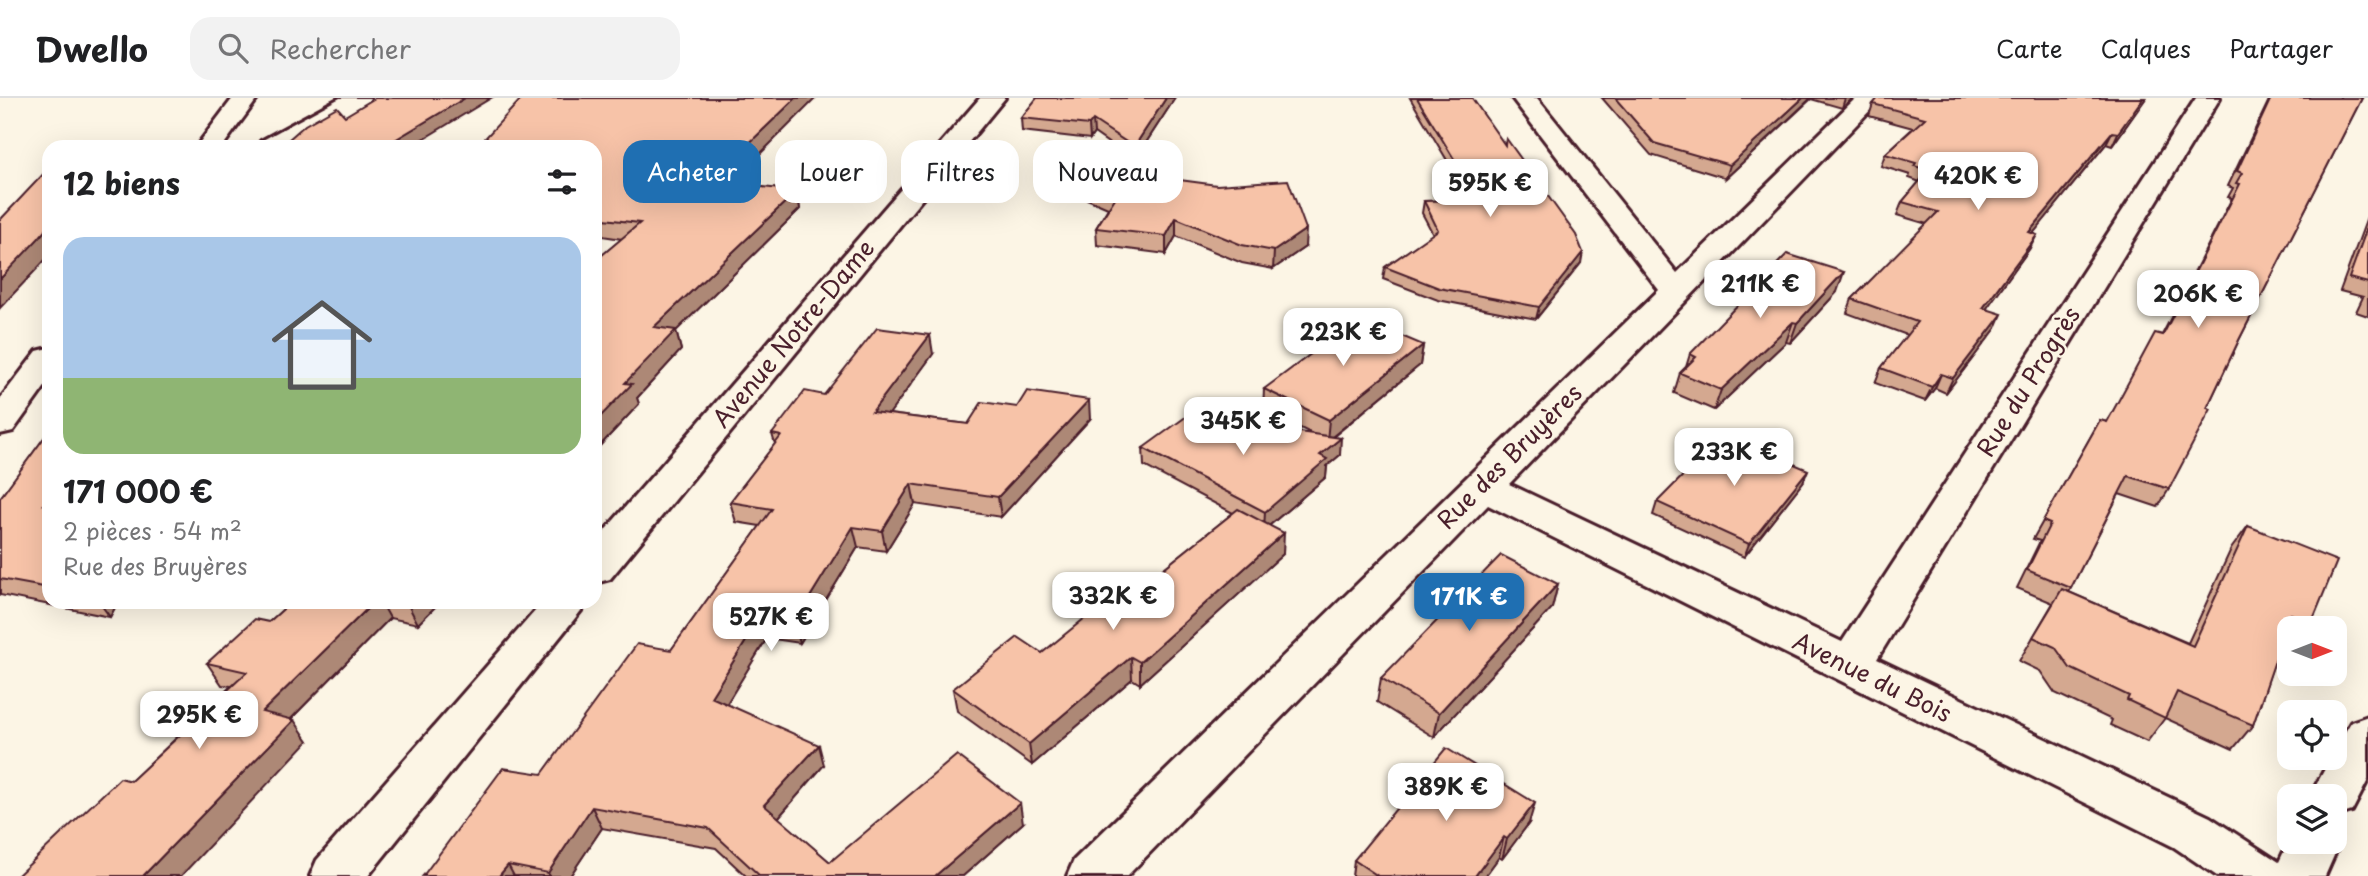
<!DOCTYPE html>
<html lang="fr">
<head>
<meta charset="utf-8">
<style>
  body { margin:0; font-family:"Playpen Sans",sans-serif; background:#f2f2f2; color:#202124; height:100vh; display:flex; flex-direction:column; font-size:26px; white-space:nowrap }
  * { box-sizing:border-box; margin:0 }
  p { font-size:23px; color:#757577 }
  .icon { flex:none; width:38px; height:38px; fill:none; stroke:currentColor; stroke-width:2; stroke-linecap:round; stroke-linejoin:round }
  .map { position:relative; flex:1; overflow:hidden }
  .details { position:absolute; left:42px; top:42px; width:560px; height:469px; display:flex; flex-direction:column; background:#fff; border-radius:21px; box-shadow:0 7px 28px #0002 }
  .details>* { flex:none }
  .top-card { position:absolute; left:623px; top:42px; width:665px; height:63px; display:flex; gap:14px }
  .needle { width:46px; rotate:90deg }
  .fabs { position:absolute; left:2277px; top:518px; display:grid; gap:14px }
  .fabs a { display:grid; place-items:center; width:70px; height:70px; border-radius:14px; background:#fff; box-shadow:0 7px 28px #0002; font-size:35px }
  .price { position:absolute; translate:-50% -60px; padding:0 16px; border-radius:14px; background:#fff; color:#222; font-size:23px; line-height:46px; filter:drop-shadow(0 2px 4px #0008) }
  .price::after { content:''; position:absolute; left:50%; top:42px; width:21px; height:16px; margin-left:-10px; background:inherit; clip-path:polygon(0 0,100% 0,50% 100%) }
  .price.on { background:#1f6fb2; color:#fff }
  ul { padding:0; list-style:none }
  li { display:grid; align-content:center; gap:14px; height:371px; padding:0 21px }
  li span { display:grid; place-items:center; height:217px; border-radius:21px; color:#555 }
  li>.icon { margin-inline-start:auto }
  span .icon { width:126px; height:126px; fill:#fffc; stroke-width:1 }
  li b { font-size:30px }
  h2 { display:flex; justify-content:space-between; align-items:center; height:84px; padding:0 21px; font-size:30px }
  .tag { padding:0 24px; border-radius:21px; background:#fff; box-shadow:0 7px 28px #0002; font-size:24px; line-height:63px }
  .tag.on { background:#1f6fb2; color:#fff }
  header { display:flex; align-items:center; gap:42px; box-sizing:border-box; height:98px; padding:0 35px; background:#fff; border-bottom:2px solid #e0e0e0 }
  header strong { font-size:33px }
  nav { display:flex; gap:38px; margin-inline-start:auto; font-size:24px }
  .search { width:490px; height:63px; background:#f2f2f2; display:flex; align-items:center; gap:18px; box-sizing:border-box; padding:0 24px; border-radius:21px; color:#757577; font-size:26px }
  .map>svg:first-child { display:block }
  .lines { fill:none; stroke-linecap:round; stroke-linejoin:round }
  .minor-casing { stroke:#4a1f2b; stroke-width:6 }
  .minor { fill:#fcf5e5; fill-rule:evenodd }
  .wall { fill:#d4a890; stroke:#4a1f2b; stroke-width:2 }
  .shaded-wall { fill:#ad8876; stroke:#4a1f2b; stroke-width:2 }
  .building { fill:#f7c3a8; stroke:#4a1f2b; stroke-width:2 }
  .labels { text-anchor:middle; stroke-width:5; stroke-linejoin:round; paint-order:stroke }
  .street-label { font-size:24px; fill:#4a1f2b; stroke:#fcf5e5 }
</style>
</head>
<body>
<header>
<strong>Dwello</strong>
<div class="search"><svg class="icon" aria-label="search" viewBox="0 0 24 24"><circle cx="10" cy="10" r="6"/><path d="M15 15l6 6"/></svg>Rechercher</div>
<nav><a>Carte</a><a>Calques</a><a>Partager</a></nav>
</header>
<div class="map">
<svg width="2368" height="778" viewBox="0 0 2368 778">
  <rect width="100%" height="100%" fill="#fcf5e5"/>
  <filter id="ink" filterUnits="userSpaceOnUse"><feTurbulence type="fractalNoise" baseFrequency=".0143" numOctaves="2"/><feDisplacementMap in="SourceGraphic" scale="14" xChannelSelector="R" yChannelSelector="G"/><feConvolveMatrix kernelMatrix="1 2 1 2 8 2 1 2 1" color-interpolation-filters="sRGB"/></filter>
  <g filter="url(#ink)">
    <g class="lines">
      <g class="minor-casing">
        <g id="minor">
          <path d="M233,0H258L222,49H196Z"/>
          <path d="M340,0H370L367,5L289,49H257L261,43Z"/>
          <path d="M980,0H1005L610,481L595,485V444Z"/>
          <path d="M1512,0H1537L1677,175L1856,0H1882L1509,386L1842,544L2196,0H2220L1877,561L2210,719L2279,764L2289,743L2334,744V734L2340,744L2325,778H2217L2174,749L1488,407L1127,778H1067L1074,762L1659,192Z"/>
          <path d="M49,250V283L13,333L0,336V301L37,253Z"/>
          <path d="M543,504H588L368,778H310L317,762Z"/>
          <path d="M2368,618V682L2352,713L2334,719V698H2310L2331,660H2334V653L2351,624Z"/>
        </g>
      </g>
      <use href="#minor" class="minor"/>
    </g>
    <g class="wall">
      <path d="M1037,0H1175L1134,63L1094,35L1090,41L1022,33L1021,20Z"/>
      <path d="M1410,0H1472L1581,165L1536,221L1438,202L1383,181L1385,169L1433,136L1422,115L1424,103L1457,102L1451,91L1452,79H1457Z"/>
      <path d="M1602,0H1853L1842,10L1811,1L1726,80L1651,57Z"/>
      <path d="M2146,0L2112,48L2106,46L2033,135L2030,150L1986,211L1996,230L1946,295L1935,290L1925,303L1875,285L1881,270L1907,237L1847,215L1852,201L1927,126L1897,117L1902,104L1920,84L1909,80L1910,77L1881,68L1885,56L1913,30L1869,18L1873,6Z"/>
      <path d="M2270,0H2362L2239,242L2169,391L2158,409L2119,396L2069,494L2188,545L2231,451L2248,428L2312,524L2307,530H2289V547L2281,544L2253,627L2233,651L2165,620L2147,644L2110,627L2112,622L2055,595L2040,573L2019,563L2053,505L2017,490L2040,443L2033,441L2100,322L2106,324L2162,237L2232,100L2228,99L2233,90L2228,88Z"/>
      <path d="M595,49L730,86L797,93L800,111L676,233L681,252L637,300L639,306L595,353V163L622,141L595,137Z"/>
      <path d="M1086,84L1305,149L1273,171L1242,165L1176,138L1166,156L1097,147L1096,130L1108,110L1087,101Z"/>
      <path d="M2368,117V218L2356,214L2363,199L2340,193Z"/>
      <path d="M1837,194L1790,245L1786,244L1714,312L1674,295L1680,275L1686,269L1690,256Z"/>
      <path d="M1423,247L1420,267L1333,339L1340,357L1327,368L1326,379L1269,428L1283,456L1140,586L1132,581L1032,667L957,613L953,591L1042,555L1149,482L1233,415L1144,368L1143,350L1313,336L1263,312L1264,291Z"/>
      <path d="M933,256L889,316L968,326L1090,321L1001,419L915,406L886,453L858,449L800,545L767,540L726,606L824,667L778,720L830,764L1023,725L963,778H746L716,750L602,730L570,778H423L542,676L671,552L760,428L736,424L730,404L775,346L772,336L824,297Z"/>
      <path d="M49,333V504H118L110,519L0,497V400Z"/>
      <path d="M1803,384L1744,459L1653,417L1657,404Z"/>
      <path d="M1558,486L1552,510L1434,639L1377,604L1381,580Z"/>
      <path d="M291,504H440L418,526L390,520L291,621L308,643L131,683L231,588L222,587L207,565L269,524Z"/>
      <path d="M1529,725L1502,761L1499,759L1485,778H1352L1354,762Z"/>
    </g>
    <g class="shaded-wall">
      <path d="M465,0H491L410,49H383Z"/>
      <path d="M796,0H816L715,101L710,83Z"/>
      <path d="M1166,0H1175L1134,63V49Z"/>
      <path d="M1803,0H1811L1726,80L1730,67Z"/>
      <path d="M1845,0H1853L1842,10Z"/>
      <path d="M2143,0H2146L2112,48L2118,35Z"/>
      <path d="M1093,22L1094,35L1090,41L1089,27Z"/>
      <path d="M2112,34L2106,46L2023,148L2029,134Z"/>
      <path d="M797,93L800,111L676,233L681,252L637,300L639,306L595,353V324L625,285L654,229Z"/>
      <path d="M1176,120V138L1166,156V138Z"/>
      <path d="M49,128V158L0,210V181Z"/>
      <path d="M1306,131L1305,149L1273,171L1274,153Z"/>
      <path d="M2037,137L2030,150L1977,224L1983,210Z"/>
      <path d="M1583,154L1581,165L1536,221L1539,209Z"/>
      <path d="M1844,174L1837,194L1790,245L1797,225Z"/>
      <path d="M2002,216L1996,230L1946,295L1953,280Z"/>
      <path d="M1793,224L1786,244L1714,312L1721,292Z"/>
      <path d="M930,237L933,256L876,334L872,314Z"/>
      <path d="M1423,247L1420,267L1327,343L1329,322Z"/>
      <path d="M1941,276L1935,290L1925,303L1932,289Z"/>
      <path d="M1089,302L1090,321L1001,419L998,399Z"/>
      <path d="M1341,340L1340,357L1327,368L1326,379L1264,432L1265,414L1320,357Z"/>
      <path d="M1808,372L1803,384L1744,459L1749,446Z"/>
      <path d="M911,386L915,406L886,453L882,433Z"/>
      <path d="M853,429L858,449L800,545L794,525Z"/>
      <path d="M1284,435L1283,456L1140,586V564Z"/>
      <path d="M1558,486L1552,510L1434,639L1439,615Z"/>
      <path d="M99,504H118L110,519Z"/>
      <path d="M374,504H381L390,520L277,635L262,614Z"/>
      <path d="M408,504H440L418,526L407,505Z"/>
      <path d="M761,519L767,540L718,620L711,599Z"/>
      <path d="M1131,559L1132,581L1032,667L1029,646Z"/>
      <path d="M294,622L308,643L181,778H143Z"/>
      <path d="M819,647L824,667L771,728L764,707Z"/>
      <path d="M1020,705L1023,725L963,778H935Z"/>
      <path d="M1535,705L1529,725L1502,761L1507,741Z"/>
      <path d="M592,709L602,730L570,778H550L548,775Z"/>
      <path d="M1504,739L1499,759L1485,778H1475Z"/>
      <path d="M508,767L514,778H499Z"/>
    </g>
    <g class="building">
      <path d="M375,0H465L383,49H280L305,27L337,9L345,18Z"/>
      <path d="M522,0H796L710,83L797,93L654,229L676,232L625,285L632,286L595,324V163L640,125L595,120V49H477Z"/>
      <path d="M1037,0H1166L1134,49L1093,22L1089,27L1021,20Z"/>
      <path d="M1417,0H1472L1505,47L1506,40L1576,137L1583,154L1539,209L1439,190L1385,169L1438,132L1424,103L1465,102L1452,79H1465Z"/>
      <path d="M1615,0H1803L1730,67L1654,45Z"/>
      <path d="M1878,0H2143L2118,35L2112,34L2029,134L2037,137L1983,210L2002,216L1953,280L1941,276L1932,289L1881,270L1917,224L1852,201L1938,114L1902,104L1929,72L1914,68L1916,65L1885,56L1925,20L1873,6Z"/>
      <path d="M2271,0H2362L2239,242L2207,310L2211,311L2169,391L2128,378L2071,490L2027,472L2050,426L2043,423L2100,322L2107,324L2155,235L2163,237L2240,86L2236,85L2242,75L2237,73Z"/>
      <path d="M49,70V128L38,141L0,181V122Z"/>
      <path d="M1090,70L1217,87L1288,82L1306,131L1274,153L1242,147L1176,120L1166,138L1096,130L1117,97L1086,84Z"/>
      <path d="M2368,127V185L2349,180Z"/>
      <path d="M1787,156L1844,174L1797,225L1793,224L1721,292L1680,275L1696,259L1690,256Z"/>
      <path d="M1359,220L1423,247L1329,322L1264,291Z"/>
      <path d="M877,230L930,237L872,314L968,326L982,304L1017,309L1027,293L1089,302L998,399L911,386L882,433L853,429L794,525L761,519L711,599L819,647L764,707L830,764L957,657L1020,705L935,778H760L708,730L592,709L548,775L508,767L499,778H423L503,670L542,676L637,546L671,552L772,411L730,404L781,338L772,336L805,293L824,297Z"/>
      <path d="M1187,318L1341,340L1320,357L1327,361L1265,414L1143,350Z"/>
      <path d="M49,333V399L44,406L49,405V490L0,481V400Z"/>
      <path d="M1724,336L1808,372L1749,446L1657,404Z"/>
      <path d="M1238,411L1284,435L1140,564L1131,559L1029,646L953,591L1018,539L1042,555L1139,476L1149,482Z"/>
      <path d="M2248,428L2337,463L2312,524L2291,516L2253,627L2177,594L2165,620L2127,602L2129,598L2070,570L2055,549L2033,539L2062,491L2193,548Z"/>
      <path d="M1501,457L1558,486L1439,615L1381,580Z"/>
      <path d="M291,504H374L262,614L294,622L143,778H17L120,680L131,683L247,574L207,565L255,521L269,524Z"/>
      <path d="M1446,650L1535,705L1507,741L1504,739L1475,778H1378L1354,762Z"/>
    </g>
  </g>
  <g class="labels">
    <g class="street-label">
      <text transform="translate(794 236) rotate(-50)" y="8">Avenue Notre-Dame</text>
      <text transform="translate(2029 284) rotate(-58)" y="8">Rue du Progrès</text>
      <text transform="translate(1510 359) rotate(-45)" y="8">Rue des Bruyères</text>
      <text transform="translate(1872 580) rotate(26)" y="8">Avenue du Bois</text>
    </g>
  </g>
</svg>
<div class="fabs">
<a><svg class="needle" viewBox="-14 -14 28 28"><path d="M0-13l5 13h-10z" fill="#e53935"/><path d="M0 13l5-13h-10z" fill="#757577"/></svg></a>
<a><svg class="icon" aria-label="locate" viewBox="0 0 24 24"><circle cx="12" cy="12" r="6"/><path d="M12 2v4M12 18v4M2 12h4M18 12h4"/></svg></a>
<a><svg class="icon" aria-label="layers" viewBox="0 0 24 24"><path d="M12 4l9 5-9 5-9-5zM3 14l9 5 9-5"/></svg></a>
</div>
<b class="price" style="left:1978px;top:114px">420K €</b>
<b class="price" style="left:1490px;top:121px">595K €</b>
<b class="price" style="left:1760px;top:222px">211K €</b>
<b class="price" style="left:2198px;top:232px">206K €</b>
<b class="price" style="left:1343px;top:270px">223K €</b>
<b class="price" style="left:1243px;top:359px">345K €</b>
<b class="price" style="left:1734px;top:390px">233K €</b>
<b class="price" style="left:1113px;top:534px">332K €</b>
<b class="price on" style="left:1469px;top:535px">171K €</b>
<b class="price" style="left:771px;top:555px">527K €</b>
<b class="price" style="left:199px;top:653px">295K €</b>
<b class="price" style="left:1446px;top:725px">389K €</b>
<div class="top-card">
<a class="tag on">Acheter</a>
<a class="tag">Louer</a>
<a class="tag">Filtres</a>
<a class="tag">Nouveau</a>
</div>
<section class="details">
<h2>12 biens<svg class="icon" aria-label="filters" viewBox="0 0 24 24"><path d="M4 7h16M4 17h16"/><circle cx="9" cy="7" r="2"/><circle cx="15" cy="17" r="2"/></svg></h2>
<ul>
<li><span style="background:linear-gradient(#a9c7e8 65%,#8fb573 0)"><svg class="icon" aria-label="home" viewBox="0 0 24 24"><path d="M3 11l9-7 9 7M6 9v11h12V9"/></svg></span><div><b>171 000 €</b><p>2 pièces · 54 m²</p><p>Rue des Bruyères</p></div></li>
</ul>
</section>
</div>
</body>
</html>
